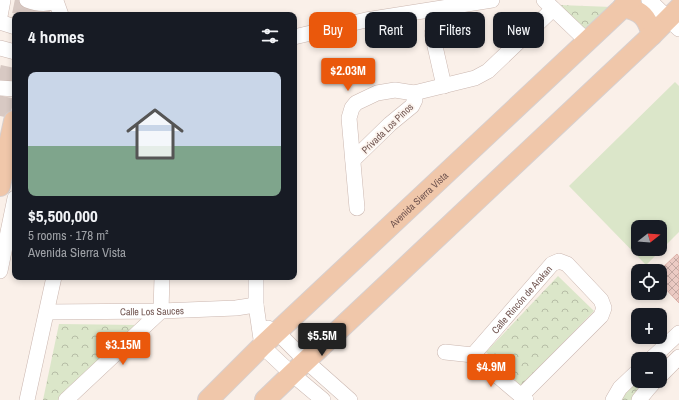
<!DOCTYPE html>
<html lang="en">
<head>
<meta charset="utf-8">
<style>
  body { margin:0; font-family:"Archivo Narrow",sans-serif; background:#242831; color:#f1f3f6; height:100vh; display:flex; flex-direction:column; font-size:15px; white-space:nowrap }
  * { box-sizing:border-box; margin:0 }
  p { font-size:13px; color:#9ea1a6 }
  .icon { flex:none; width:22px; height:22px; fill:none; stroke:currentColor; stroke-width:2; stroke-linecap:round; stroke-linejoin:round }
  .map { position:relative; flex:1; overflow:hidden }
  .details { position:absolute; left:12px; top:12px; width:285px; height:268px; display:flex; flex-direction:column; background:#171b24; border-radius:8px; box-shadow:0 2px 6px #0003 }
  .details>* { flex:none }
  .hud { position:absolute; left:309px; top:12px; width:310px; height:36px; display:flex; gap:8px }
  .needle { width:26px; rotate:73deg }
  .fabs { position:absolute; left:631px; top:220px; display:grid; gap:8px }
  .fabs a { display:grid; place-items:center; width:36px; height:36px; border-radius:8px; background:#171b24; box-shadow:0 2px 6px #0003; font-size:20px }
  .price { position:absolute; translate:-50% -34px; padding:0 9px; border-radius:4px; background:#ea580c; color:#fff; font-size:13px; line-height:26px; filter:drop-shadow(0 1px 2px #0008) }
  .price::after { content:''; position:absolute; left:50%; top:24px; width:12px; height:9px; margin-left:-6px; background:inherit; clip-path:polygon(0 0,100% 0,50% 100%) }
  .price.on { background:#222; color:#fff }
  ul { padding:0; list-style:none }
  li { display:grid; align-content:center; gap:8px; height:212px; padding:0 16px }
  li span { display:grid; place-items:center; height:124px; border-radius:8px; color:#555 }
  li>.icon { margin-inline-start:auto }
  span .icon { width:72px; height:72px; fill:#fffc; stroke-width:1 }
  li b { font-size:17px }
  h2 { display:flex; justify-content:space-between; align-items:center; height:48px; padding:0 16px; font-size:17px }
  .tag { padding:0 14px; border-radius:8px; background:#171b24; box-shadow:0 2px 6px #0003; font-size:14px; line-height:36px }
  .tag.on { background:#ea580c; color:#fff }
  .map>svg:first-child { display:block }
  .park { fill:url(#park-crowns) }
  .pitch { fill:#dbe6c9; fill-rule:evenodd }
  .building { fill:url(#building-cross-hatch); stroke:#dcb0a7 }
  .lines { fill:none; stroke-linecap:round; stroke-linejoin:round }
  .major-tunnel { stroke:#d8c9c3; stroke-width:20; stroke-dasharray:20 10; stroke-linecap:butt }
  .minor-casing { stroke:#cbb7b0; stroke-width:16 }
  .major-casing { stroke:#d7cfce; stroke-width:22 }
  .minor { stroke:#fff; stroke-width:15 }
  .major { stroke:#f0c7aa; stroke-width:20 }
  .labels { text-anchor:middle; stroke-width:3.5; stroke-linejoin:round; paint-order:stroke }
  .street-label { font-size:10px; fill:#715550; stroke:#fdf5ef }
</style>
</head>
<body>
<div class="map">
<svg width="679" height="400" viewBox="0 0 679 400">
  <defs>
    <pattern id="park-crowns" width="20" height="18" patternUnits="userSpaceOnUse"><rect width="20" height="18" fill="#dbe6c9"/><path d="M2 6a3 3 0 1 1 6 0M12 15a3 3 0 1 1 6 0" fill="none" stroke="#b6bda6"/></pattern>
    <pattern id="building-cross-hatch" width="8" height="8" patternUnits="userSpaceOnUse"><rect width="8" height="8" fill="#eccbc4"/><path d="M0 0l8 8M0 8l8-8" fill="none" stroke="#c4a8a2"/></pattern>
  </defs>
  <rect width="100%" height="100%" fill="#faf0e9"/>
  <g class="park">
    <path d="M559,5L612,7L583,32Z"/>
    <path d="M558,276L594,311L521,386L486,352Z"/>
    <path d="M59,324L138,325L61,400H43Z"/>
    <path d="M638,381H652L637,400H615Z"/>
  </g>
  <path class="pitch" d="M675,82L679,86V232L646,265L569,186ZM638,227H660V249H638Z"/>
  <path class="building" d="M677,254L679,257V303L660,283L659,271Z"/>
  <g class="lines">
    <g class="major-tunnel">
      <path d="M22,15L25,0"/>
      <path d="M39,15L42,0"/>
      <path d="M0,116L15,47"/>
    </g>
    <g class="minor-casing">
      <g id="minor">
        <path d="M27,0C37,4 46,5 56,1L61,15"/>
        <path d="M544,0L587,41"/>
        <path d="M649,0L679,29"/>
        <path d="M0,16L3,0"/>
        <path d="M0,22L15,27"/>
        <path d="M432,33L444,86"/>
        <path d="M294,37L366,20L492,0"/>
        <path d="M0,48L15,52"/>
        <path d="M0,88L15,89"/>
        <path d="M353,160L390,124L412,106L415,100L414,93"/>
        <path d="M357,208L349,118L352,108L356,103L377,93L395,90L414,93L475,78L488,71L553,9"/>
        <path d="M0,271L15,198"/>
        <path d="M256,277V305L262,346L292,374L323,400"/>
        <path id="s1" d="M47,312L161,311L236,308L256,305"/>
        <path d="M268,328L277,332L306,361L350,400"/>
        <path id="s2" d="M445,352L473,355L552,264L559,261L567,264L601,300L604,308L601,316L521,396"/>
        <path d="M473,355L526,400"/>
        <path d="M651,359L679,333"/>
        <path d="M660,376L679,357"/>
        <path d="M27,400L54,277"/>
        <path d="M66,400L161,311L162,277"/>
        <path d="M613,400L620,388L638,371"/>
        <path d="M639,400L647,390L655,381"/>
      </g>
    </g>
    <g class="major-casing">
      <g id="major">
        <path d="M623,7C642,11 647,17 652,35"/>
        <path d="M0,186L14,121"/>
        <path id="s3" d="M208,400L262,346L631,0"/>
        <path d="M265,400L292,374L652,35L679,8"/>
      </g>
    </g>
    <use href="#minor" class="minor"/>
    <use href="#major" class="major"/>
  </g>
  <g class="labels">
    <g class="street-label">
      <text transform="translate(387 128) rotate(-44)" y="4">Privada Los Pinos</text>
      <text dy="4" stroke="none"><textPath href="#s3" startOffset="291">Avenida Sierra Vista</textPath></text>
      <text dy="4" stroke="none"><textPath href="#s2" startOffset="102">Calle Rincón de Arakan</textPath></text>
      <text dy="4" stroke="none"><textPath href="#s1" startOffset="105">Calle Los Sauces</textPath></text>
    </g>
  </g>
</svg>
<div class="fabs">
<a><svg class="needle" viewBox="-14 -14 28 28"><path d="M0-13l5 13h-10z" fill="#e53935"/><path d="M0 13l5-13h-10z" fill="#9ea1a6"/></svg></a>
<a><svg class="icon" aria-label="locate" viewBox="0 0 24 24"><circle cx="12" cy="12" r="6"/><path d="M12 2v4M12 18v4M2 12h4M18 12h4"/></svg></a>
<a>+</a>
<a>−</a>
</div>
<b class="price" style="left:348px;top:92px">$2.03M</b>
<b class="price on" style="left:322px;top:357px">$5.5M</b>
<b class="price" style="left:123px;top:366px">$3.15M</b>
<b class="price" style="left:491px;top:388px">$4.9M</b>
<div class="hud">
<a class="tag on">Buy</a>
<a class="tag">Rent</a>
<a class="tag">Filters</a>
<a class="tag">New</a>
</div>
<section class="details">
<h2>4 homes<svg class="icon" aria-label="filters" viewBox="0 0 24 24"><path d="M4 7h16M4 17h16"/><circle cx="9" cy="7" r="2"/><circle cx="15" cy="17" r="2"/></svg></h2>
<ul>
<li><span style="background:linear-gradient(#c9d6e8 60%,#7fa58c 0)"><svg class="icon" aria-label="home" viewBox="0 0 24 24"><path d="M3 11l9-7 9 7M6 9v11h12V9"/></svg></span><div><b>$5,500,000</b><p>5 rooms · 178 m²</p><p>Avenida Sierra Vista</p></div></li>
</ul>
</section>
</div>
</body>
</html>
